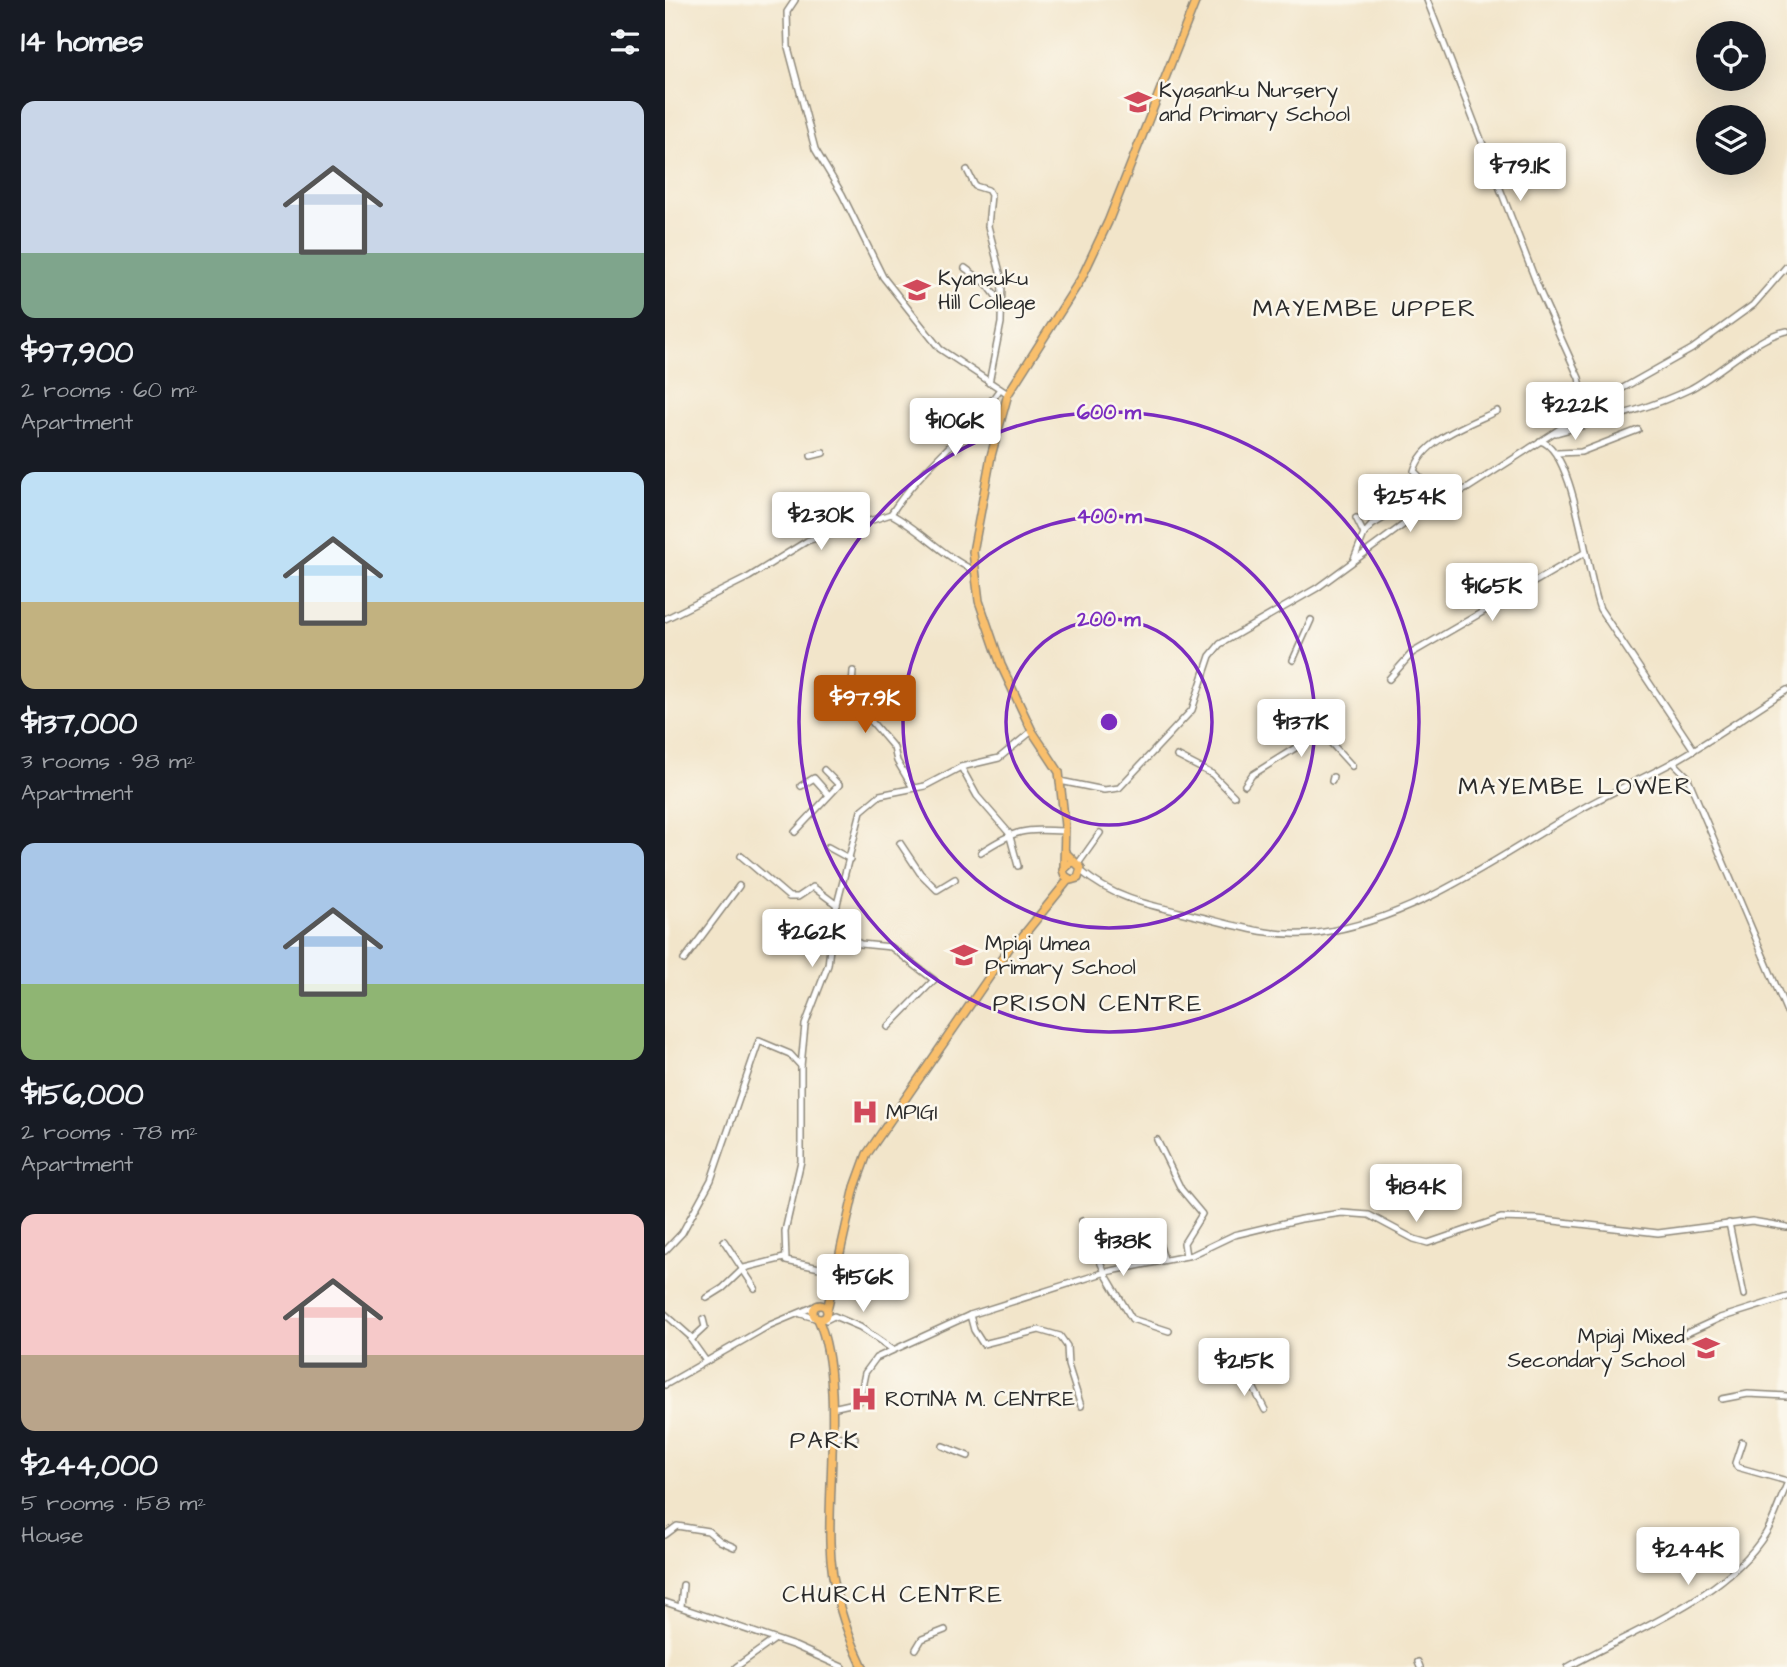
<!DOCTYPE html>
<html lang="en">
<head>
<meta charset="utf-8">
<style>
  body { margin:0; font-family:"Architects Daughter",sans-serif; background:#20242c; color:#f1f3f6; height:100vh; display:flex; flex-direction:column; font-size:26px; white-space:nowrap }
  * { box-sizing:border-box; margin:0 }
  p { font-size:23px; color:#9ea1a6 }
  .icon { flex:none; width:38px; height:38px; fill:none; stroke:currentColor; stroke-width:2; stroke-linecap:round; stroke-linejoin:round }
  .map { position:relative; flex:1; overflow:hidden }
  .drawer { display:flex; flex-direction:column; background:#171b24; width:665px }
  .drawer>* { flex:none }
  .tools { position:absolute; left:1031px; top:21px; display:grid; gap:14px }
  .tools a { display:grid; place-items:center; width:70px; height:70px; border-radius:50%; background:#171b24; box-shadow:0 7px 28px #0002; font-size:35px }
  .price { position:absolute; translate:-50% -60px; padding:0 16px; border-radius:7px; background:#fff; color:#222; font-size:23px; line-height:46px; filter:drop-shadow(0 2px 4px #0008) }
  .price::after { content:''; position:absolute; left:50%; top:42px; width:21px; height:16px; margin-left:-10px; background:inherit; clip-path:polygon(0 0,100% 0,50% 100%) }
  .price.current { background:#b45309; color:#fff }
  ul { padding:0; list-style:none }
  li { display:grid; align-content:center; gap:14px; height:371px; padding:0 21px }
  li span { display:grid; place-items:center; height:217px; border-radius:14px; color:#555 }
  li>.icon { margin-inline-start:auto }
  span .icon { width:126px; height:126px; fill:#fffc; stroke-width:1 }
  li b { font-size:30px }
  h2 { display:flex; justify-content:space-between; align-items:center; height:84px; padding:0 21px; font-size:30px }
  main { display:flex; flex:1; min-height:0 }
  .map>svg:first-child { display:block }
  .lines { fill:none; stroke-linecap:round; stroke-linejoin:round }
  .minor-casing { stroke:#8e887a; stroke-width:8 }
  .major-casing { stroke:#8e887a; stroke-width:10 }
  .minor { stroke:#fff; stroke-width:5 }
  .major { stroke:#f9bf6c; stroke-width:7 }
  .ring { fill:none; stroke:#7b2cbf; stroke-width:3.5 }
  .labels { text-anchor:middle; stroke-width:5; stroke-linejoin:round; paint-order:stroke }
  .poi-label { font-size:21px; fill:#2b2b2b; stroke:#fbf7ec; text-anchor:start }
  .quarter-label { font-size:24px; letter-spacing:2px; fill:#2b2b2b; stroke:#fbf7ec }
  .centre { fill:#7b2cbf; stroke:#fbf7ec; stroke-width:3.5 }
  .ring-label { font-size:21px; text-anchor:middle; font-weight:bold; fill:#7b2cbf; stroke:#fbf7ec; stroke-width:5; stroke-linejoin:round; paint-order:stroke }
</style>
</head>
<body>
<main>
<section class="drawer">
<h2>14 homes<svg class="icon" aria-label="filters" viewBox="0 0 24 24"><path d="M4 7h16M4 17h16"/><circle cx="9" cy="7" r="2"/><circle cx="15" cy="17" r="2"/></svg></h2>
<ul>
<li><span style="background:linear-gradient(#c9d6e8 70%,#7fa58c 0)"><svg class="icon" aria-label="home" viewBox="0 0 24 24"><path d="M3 11l9-7 9 7M6 9v11h12V9"/></svg></span><div><b>$97,900</b><p>2 rooms · 60 m²</p><p>Apartment</p></div></li>
<li><span style="background:linear-gradient(#bfe0f5 60%,#c2b280 0)"><svg class="icon" aria-label="home" viewBox="0 0 24 24"><path d="M3 11l9-7 9 7M6 9v11h12V9"/></svg></span><div><b>$137,000</b><p>3 rooms · 98 m²</p><p>Apartment</p></div></li>
<li><span style="background:linear-gradient(#a9c7e8 65%,#8fb573 0)"><svg class="icon" aria-label="home" viewBox="0 0 24 24"><path d="M3 11l9-7 9 7M6 9v11h12V9"/></svg></span><div><b>$156,000</b><p>2 rooms · 78 m²</p><p>Apartment</p></div></li>
<li><span style="background:linear-gradient(#f6c9c9 65%,#b9a48a 0)"><svg class="icon" aria-label="home" viewBox="0 0 24 24"><path d="M3 11l9-7 9 7M6 9v11h12V9"/></svg></span><div><b>$244,000</b><p>5 rooms · 158 m²</p><p>House</p></div></li>
</ul>
</section>
<div class="map">
<svg width="1122" height="1667" viewBox="0 0 1122 1667">
  <rect width="100%" height="100%" fill="#fbf7ec"/>
  <filter id="ink" filterUnits="userSpaceOnUse"><feTurbulence type="fractalNoise" baseFrequency=".0143" numOctaves="2"/><feDisplacementMap in="SourceGraphic" scale="14" xChannelSelector="R" yChannelSelector="G"/><feConvolveMatrix kernelMatrix="1 2 1 2 8 2 1 2 1" color-interpolation-filters="sRGB"/></filter>
  <filter id="wash" filterUnits="userSpaceOnUse"><feTurbulence type="fractalNoise" baseFrequency=".00686" numOctaves="4" result="noise"/><feDisplacementMap in="SourceGraphic" scale="28" xChannelSelector="R" yChannelSelector="G"/><feGaussianBlur stdDeviation="1.57" result="paint"/><feColorMatrix in="noise" values="0 0 0 0 0 0 0 0 0 0 0 0 0 0 0 0 0 1.4 0 .05"/><feComposite in="paint" operator="in"/></filter>
  <g filter="url(#wash)">
    <rect width="100%" height="100%" fill="#f2e5ca"/>
  </g>
  <g filter="url(#ink)">
    <g class="lines">
      <g class="minor-casing">
        <g id="minor">
          <path d="M130,0L122,12L123,47L150,149L177,194L218,277L275,349L343,394"/>
          <path d="M762,0L875,292L914,378L922,411"/>
          <path d="M302,170L310,186L323,190L326,195L323,226L337,280L336,323L324,383"/>
          <path d="M300,268L322,284L334,300"/>
          <path d="M891,433C934,421 984,409 1025,389C1054,374 1092,336 1122,331"/>
          <path d="M875,441C910,449 921,574 935,609L1029,750"/>
          <path d="M892,453L916,452L973,430"/>
          <path d="M146,456L158,453"/>
          <path d="M226,514C256,467 303,435 335,389"/>
          <path d="M699,534L707,525L762,492V484L749,471C758,439 805,424 832,411"/>
          <path d="M689,559L699,534L691,518"/>
          <path d="M0,619L84,577L142,541L226,514C256,530 279,557 310,571"/>
          <path d="M628,660L646,620"/>
          <path d="M188,671L187,686L201,715L229,748L232,761L248,788"/>
          <path d="M724,679L747,653L919,553"/>
          <path d="M512,756L547,774L569,796"/>
          <path d="M1008,762L1022,776L1122,1012"/>
          <path d="M296,767L312,796L344,833L353,866"/>
          <path d="M395,781L439,790L454,788L527,710L545,656L555,644L652,588L764,506L803,488L958,388L1027,349L1088,305L1122,266"/>
          <path d="M667,781L668,777"/>
          <path d="M580,785L587,775L656,732L687,766"/>
          <path d="M136,786L149,778L164,795"/>
          <path d="M130,832L174,785L159,770"/>
          <path d="M235,843L255,873L272,890L290,879"/>
          <path d="M163,847L185,859"/>
          <path d="M316,852C351,829 359,829 400,831"/>
          <path d="M76,856L124,897H133L148,887L172,905"/>
          <path d="M413,864L435,833"/>
          <path d="M416,871C448,898 483,905 523,914C567,924 607,939 653,933C749,920 829,859 911,812C943,793 978,779 1010,761C1049,739 1084,713 1122,690"/>
          <path d="M168,932L196,944L226,947L269,980L223,1027"/>
          <path d="M19,960L74,886"/>
          <path d="M492,1140L516,1189L537,1214L519,1243L521,1256"/>
          <path d="M417,1221L441,1275L467,1319L504,1331"/>
          <path d="M1064,1223L1079,1295"/>
          <path d="M491,1233L499,1259"/>
          <path d="M59,1241L90,1288"/>
          <path d="M0,1251L17,1233L46,1180L94,1041L125,1054L136,1066"/>
          <path d="M169,1271L121,1261L120,1231L136,1161V1066L140,1025L163,965L169,916L196,811L215,795L260,786L296,767L334,758L367,731"/>
          <path d="M42,1298L58,1288L79,1268L119,1258"/>
          <path d="M0,1314L27,1338"/>
          <path d="M136,1314L150,1318"/>
          <path d="M305,1315L309,1330L318,1344L374,1330L395,1336L402,1346L403,1365L416,1406"/>
          <path d="M38,1319L40,1327L26,1340L41,1361"/>
          <path d="M161,1320L169,1316L195,1327L227,1349"/>
          <path d="M1020,1334L1055,1318L1122,1297"/>
          <path d="M582,1375L600,1410"/>
          <path d="M0,1385L105,1325L148,1307"/>
          <path d="M1057,1399L1083,1394L1122,1396"/>
          <path d="M167,1408L194,1402L200,1373L211,1358L305,1315L441,1272L527,1255L569,1235L636,1219L677,1213L704,1215L749,1239L763,1243L836,1218L872,1219L993,1233L1087,1221L1122,1227"/>
          <path d="M166,1436L190,1438"/>
          <path d="M1077,1442L1070,1463L1072,1467L1122,1481"/>
          <path d="M278,1446L303,1456"/>
          <path d="M0,1535L12,1526L43,1531L55,1541L69,1547"/>
          <path d="M0,1602L130,1646L177,1667"/>
          <path d="M16,1606L18,1585"/>
          <path d="M251,1649L257,1639L280,1630"/>
          <path d="M753,1662L755,1667"/>
          <path d="M71,1667L109,1640"/>
          <path d="M903,1667C967,1631 1061,1598 1101,1533C1110,1518 1115,1500 1122,1484"/>
        </g>
      </g>
      <g class="major-casing">
        <g id="major">
          <path d="M400,852L416,868L413,878L406,880L400,876L398,870L407,862"/>
          <path d="M399,866L400,826L394,772L367,731L336,665L314,601L308,552L326,456L343,394L416,279L443,222L531,0"/>
          <circle cx="155" cy="1312" r="7"/>
          <path d="M162,1310L190,1187L202,1154L347,944L357,937L404,879"/>
          <path d="M153,1319C178,1375 163,1481 165,1543C166,1588 179,1627 198,1667"/>
        </g>
      </g>
      <use href="#minor" class="minor"/>
      <use href="#major" class="major"/>
    </g>
  </g>
  <g class="ring">
    <circle cx="444" cy="722" r="103"/>
    <circle cx="444" cy="722" r="206"/>
    <circle cx="444" cy="722" r="310"/>
  </g>
  <defs>
    <g id="school-bare" transform="scale(2.1)"><path d="M0-5L7-2L0 1L-7-2ZM-4 1L0 2.5L4 1V4Q0 6-4 4Z" fill="#d1495b" stroke="#fbf7ec" stroke-width="2.5" paint-order="stroke"/></g>
    <g id="hospital-bare" transform="scale(2.1)"><path d="M-5-5h3v3.5h4V-5h3V5h-3V1.5h-4V5h-3Z" fill="#d1495b" stroke="#fbf7ec" stroke-width="2.5" paint-order="stroke"/></g>
  </defs>
  <g fill-rule="evenodd">
    <use href="#school-bare" x="473" y="102"/>
    <use href="#school-bare" x="252" y="290"/>
    <use href="#school-bare" x="299" y="955"/>
    <use href="#hospital-bare" x="200" y="1112"/>
    <use href="#school-bare" x="1041" y="1348"/>
    <use href="#hospital-bare" x="199" y="1399"/>
  </g>
  <g class="labels">
    <g class="poi-label">
      <text x="494" y="97">Kyasanku Nursery<tspan x="494" dy="24">and Primary School</tspan></text>
      <text x="273" y="285">Kyansuku<tspan x="273" dy="24">Hill College</tspan></text>
      <text x="320" y="950">Mpigi Umea<tspan x="320" dy="24">Primary School</tspan></text>
      <text x="221" y="1119">MPIGI</text>
      <text x="1020" y="1343" text-anchor="end">Mpigi Mixed<tspan x="1020" dy="24">Secondary School</tspan></text>
      <text x="220" y="1406">ROTINA M. CENTRE</text>
    </g>
    <g class="quarter-label">
      <text x="700" y="316">MAYEMBE UPPER</text>
      <text x="911" y="794">MAYEMBE LOWER</text>
      <text x="433" y="1011">PRISON CENTRE</text>
      <text x="160" y="1448">PARK</text>
      <text x="228" y="1602">CHURCH CENTRE</text>
    </g>
  </g>
  <circle cx="444" cy="722" r="10" class="centre"/>
  <g class="ring-label">
    <text x="444" y="419">600 m</text>
    <text x="444" y="523">400 m</text>
    <text x="444" y="626">200 m</text>
  </g>
</svg>
<div class="tools">
<a><svg class="icon" aria-label="locate" viewBox="0 0 24 24"><circle cx="12" cy="12" r="6"/><path d="M12 2v4M12 18v4M2 12h4M18 12h4"/></svg></a>
<a><svg class="icon" aria-label="layers" viewBox="0 0 24 24"><path d="M12 4l9 5-9 5-9-5zM3 14l9 5 9-5"/></svg></a>
</div>
<b class="price" style="left:855px;top:203px">$79.1K</b>
<b class="price" style="left:910px;top:442px">$222K</b>
<b class="price" style="left:290px;top:458px">$106K</b>
<b class="price" style="left:745px;top:534px">$254K</b>
<b class="price" style="left:156px;top:552px">$230K</b>
<b class="price" style="left:827px;top:623px">$165K</b>
<b class="price current" style="left:200px;top:735px">$97.9K</b>
<b class="price" style="left:636px;top:759px">$137K</b>
<b class="price" style="left:147px;top:969px">$262K</b>
<b class="price" style="left:751px;top:1224px">$184K</b>
<b class="price" style="left:458px;top:1278px">$138K</b>
<b class="price" style="left:198px;top:1314px">$156K</b>
<b class="price" style="left:579px;top:1398px">$215K</b>
<b class="price" style="left:1023px;top:1587px">$244K</b>
</div>
</main>
</body>
</html>
